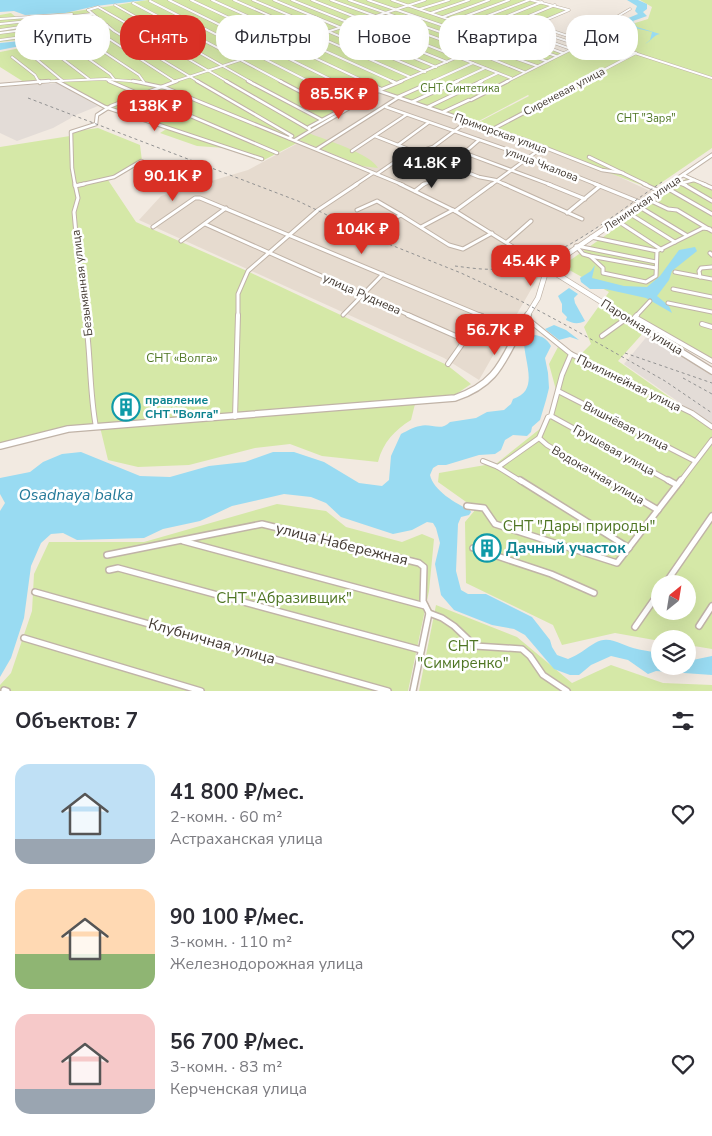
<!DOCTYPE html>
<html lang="ru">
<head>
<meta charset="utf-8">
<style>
  body { margin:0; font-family:"Nunito Sans",sans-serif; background:#f7f7f7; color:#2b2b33; height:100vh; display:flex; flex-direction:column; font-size:19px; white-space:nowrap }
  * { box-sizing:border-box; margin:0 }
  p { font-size:16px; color:#7c7c81 }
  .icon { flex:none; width:28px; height:28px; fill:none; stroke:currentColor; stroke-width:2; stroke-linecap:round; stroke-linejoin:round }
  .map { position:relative; height:691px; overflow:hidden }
  .side { display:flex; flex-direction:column; background:#fff; flex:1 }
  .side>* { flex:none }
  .guide { position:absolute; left:15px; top:15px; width:682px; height:45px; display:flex; gap:10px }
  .needle { width:32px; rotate:30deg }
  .tools { position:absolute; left:651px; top:575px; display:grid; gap:10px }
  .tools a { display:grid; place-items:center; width:45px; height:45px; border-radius:50%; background:#fff; box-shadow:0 5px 20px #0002; font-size:25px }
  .price { position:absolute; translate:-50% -42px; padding:0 11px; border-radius:10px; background:#d93025; color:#fff; font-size:16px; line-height:32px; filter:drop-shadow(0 1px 2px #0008) }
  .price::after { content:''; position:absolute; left:50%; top:30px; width:15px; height:11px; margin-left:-8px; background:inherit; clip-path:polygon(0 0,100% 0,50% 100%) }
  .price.current { background:#222; color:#fff }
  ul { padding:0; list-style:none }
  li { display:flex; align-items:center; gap:15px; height:125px; padding:0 15px }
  li span { display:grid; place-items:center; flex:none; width:140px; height:100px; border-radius:15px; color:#555 }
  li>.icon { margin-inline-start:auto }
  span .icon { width:60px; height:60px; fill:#fffc; stroke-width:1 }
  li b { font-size:21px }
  h2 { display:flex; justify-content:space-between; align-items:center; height:60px; padding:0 15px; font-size:21px }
  .tag { padding:0 18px; border-radius:20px; background:#fff; box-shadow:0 5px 20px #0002; font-size:18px; line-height:45px }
  .tag.current { background:#d93025; color:#fff }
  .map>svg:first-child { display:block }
  .residential { fill:#e6dbcf }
  .industrial { fill:#e3dcd7 }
  .green { fill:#d5e8a7; fill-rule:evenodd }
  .water { fill:#99dbf2 }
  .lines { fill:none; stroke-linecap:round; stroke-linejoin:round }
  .minor-far4-casing { stroke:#c0b3a7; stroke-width:3 }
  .minor-far3-casing { stroke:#c0b3a7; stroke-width:4.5 }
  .minor-far2-casing { stroke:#c0b3a7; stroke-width:5 }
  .minor-far1-casing { stroke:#c0b3a7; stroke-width:6 }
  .minor-casing { stroke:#c0b3a7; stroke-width:8 }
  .tertiary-far2-casing { stroke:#c0b3a7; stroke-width:5 }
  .tertiary-far1-casing { stroke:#c0b3a7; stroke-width:6 }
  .tertiary-casing { stroke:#c0b3a7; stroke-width:8 }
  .minor-far4 { stroke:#fff; stroke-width:2 }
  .minor-far3 { stroke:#fff; stroke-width:2.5 }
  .minor-far2 { stroke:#fff; stroke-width:3 }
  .minor-far1 { stroke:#fff; stroke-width:4 }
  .minor { stroke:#fff; stroke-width:5 }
  .tertiary-far2 { stroke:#fff; stroke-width:3 }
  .tertiary-far1 { stroke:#fff; stroke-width:4.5 }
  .tertiary { stroke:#fff; stroke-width:5.5 }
  .rail { stroke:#929292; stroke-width:1; stroke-dasharray:3 3; stroke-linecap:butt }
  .labels { text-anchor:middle; stroke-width:5; stroke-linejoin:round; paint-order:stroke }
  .far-park-label { font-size:11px; fill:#4f7624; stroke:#fff }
  .far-street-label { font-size:11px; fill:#433a32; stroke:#fff }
  .street-label { font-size:12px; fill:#433a32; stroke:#fff }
  .park-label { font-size:12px; fill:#4f7624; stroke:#fff }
  .culture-label { font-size:12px; font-weight:bold; fill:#0d838f; stroke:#fff; text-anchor:start }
  .near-park-label { font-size:15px; fill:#4f7624; stroke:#fff }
  .near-street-label { font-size:15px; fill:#433a32; stroke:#fff }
  .near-culture-label { font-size:15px; font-weight:bold; fill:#0d838f; stroke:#fff; text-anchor:start }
  .near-water-label { font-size:16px; font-style:italic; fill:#257a99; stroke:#fff }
</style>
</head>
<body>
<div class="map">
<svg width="712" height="691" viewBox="0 0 712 691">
  <rect width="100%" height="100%" fill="#f2eae1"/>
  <path class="residential" d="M382,91L542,147L613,174L652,192L548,260L479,380L444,358L139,220L161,196L248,170L302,141L301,139L310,132L361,101Z"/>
  <g class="industrial">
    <path d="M57,83L98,106L71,117V118L53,128L17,141L0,133V87Z"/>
    <path d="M649,334L712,374V425L624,364Z"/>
  </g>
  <g class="green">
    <path d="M148,0H531L569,10L514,34L565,53L587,42L630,56L637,52L593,36L648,19L652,7L640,0H712V148L652,189L477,123L529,96L528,95L475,123L380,89L364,95L307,128L310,130L295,139L299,142L262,161L225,148L197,146L160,133L168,128L106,108L59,82L27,84L0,67V52L91,34L104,30L0,42V15L11,13L17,18C61,14 105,7 148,0Z"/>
    <path d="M98,128L140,145L142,161L108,180L136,222L247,271L447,365L471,384L455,395L416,400L411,420C395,430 383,442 378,462L322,456L290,444L255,448L189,465L138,467L108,460L99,423L69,427L0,443V147L70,136V132Z"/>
    <path d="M309,133C325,140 370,153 378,168L362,166L299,140Z"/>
    <path d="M687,178L712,190V358L603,301L599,304L644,332L618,361L712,427V649L688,645V639H660V641L615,633L562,645L553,625L466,583L465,522L476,509L438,482L439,473L497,463L541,428L550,415L556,390L549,364L558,347L577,358L591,344L584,327L609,292L562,266ZM660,584H688V611H660Z"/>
    <path d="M277,504L326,511L346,527L402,542L422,534L434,539L429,591L408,691H0V685L11,673L32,611L34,574L49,542H144Z"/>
    <path d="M436,605L517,637L572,683L611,665L663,683L712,685V691H419Z"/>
  </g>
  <g class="water">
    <path d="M0,0H146L96,6L65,13L25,15L14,11L0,12Z"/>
    <path d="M627,0H638L647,4V9L643,12L647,16L633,21L637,27L660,34C654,35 651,41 645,44L650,40L652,32L627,26L629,23L626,19L638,14L635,11L637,6Z"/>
    <path d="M96,31L0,50V43L31,40L50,34L57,36Z"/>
    <path d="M695,247L697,251L672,271L669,280L657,296L669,306L672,313L646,298L605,289H590L581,282L580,278L591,271L595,265L592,278L624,286L647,287L660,276L679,250Z"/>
    <path d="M569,288L578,294L574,298L575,303L585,321C577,325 572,323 566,320L567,317L562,312V304L558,296Z"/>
    <path d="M554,325L566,330L579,340L570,337L559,340L545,329Z"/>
    <path d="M535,335C542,336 547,339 551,346L545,358L548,373L549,388L546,400L540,420L532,427L531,432L527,436L513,435L505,440L501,450L495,454L479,455L446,465H438L433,468L430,475C433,490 456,504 470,510L471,512L469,515L461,517L458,524L456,571L461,590L468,594H486L532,617L550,640L552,647L557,655L568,659C579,655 586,648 595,643C610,634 623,647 637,649C646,651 652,651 660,655V666H688V661L712,656V675L656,671L648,674L628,660L611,656L591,665L579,675H570L554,669L525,635L514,629L492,625L454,610L441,595L435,564L440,543L436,528L433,523L427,522L412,530L393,534L341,517L326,503L311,497L284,494L232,506L200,521L163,529L144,538L77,540L63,533L51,534L41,543L31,566L24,618L11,658L0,677V511L5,503L0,494V478L30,472L43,462L62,454L81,452L140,476L170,477L209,466L245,462L273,452H294L324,462L359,483L382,486L389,480L391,456L401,434C407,431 413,427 420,426C431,423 441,432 450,422L476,418L487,412L504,410L511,404L513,399C540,391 524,362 524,341Z"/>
  </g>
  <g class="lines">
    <g class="minor-far4-casing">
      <g id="minor-far4">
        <path d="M169,0L336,82"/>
        <path d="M191,0L366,82"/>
        <path d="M212,0L394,82"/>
        <path d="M234,0L410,77"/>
        <path d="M253,0L425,72"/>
        <path d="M274,0L436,67"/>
        <path d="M292,0L447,62"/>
        <path d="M312,0L511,78"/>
        <path d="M331,0L467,49L524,72"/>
        <path d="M349,0L537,66"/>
        <path d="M368,0L546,61"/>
        <path d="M392,0L556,56"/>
        <path d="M150,1L310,82"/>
        <path d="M133,3L282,82"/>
        <path d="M115,5L251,82"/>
        <path d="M420,9L449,0"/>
        <path d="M630,9L603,25L594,26L590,30V35L616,47L712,78"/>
        <path d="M88,10L98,7L228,82"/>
        <path d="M88,10L114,31L199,82"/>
        <path d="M431,13L469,0"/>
        <path d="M443,17L489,0"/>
        <path d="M0,19L72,14"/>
        <path d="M455,20L509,0"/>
        <path d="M0,24L92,14"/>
        <path d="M466,24L529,0"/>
        <path d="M535,25L586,42"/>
        <path d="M477,28L542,2"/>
        <path d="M528,28L579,45"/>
        <path d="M0,30L27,26"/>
        <path d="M520,31L571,49"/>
        <path d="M490,32L555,5"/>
        <path d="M0,33L101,20"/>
        <path d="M103,35L174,81"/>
        <path d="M514,35L563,53"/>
        <path d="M0,40L107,25"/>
        <path d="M86,40L139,75L144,82"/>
        <path d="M66,43L110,74L114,79"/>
        <path d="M48,48L89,79"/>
        <path d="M29,53L63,81"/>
        <path d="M12,57L35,75L39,82"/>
        <path d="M106,79L111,82"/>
        <path d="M34,82L105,79L141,82"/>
        <path d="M173,82L425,0"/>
        <path d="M399,82L569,10L531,0"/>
        <path d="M431,82L473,63"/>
        <path d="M455,82L485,68"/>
        <path d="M479,82L498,73"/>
        <path d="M506,82L586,42"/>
        <path d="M581,82L636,53"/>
      </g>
    </g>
    <g class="minor-far3-casing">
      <g id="minor-far3">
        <path d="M39,81L40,83"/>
        <path d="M57,81L105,107L262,159"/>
        <path d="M109,81L277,153"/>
        <path d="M133,81L166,88L403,185"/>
        <path d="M197,81L292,136L289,138"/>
        <path d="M226,81L309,129"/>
        <path d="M248,81L322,120"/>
        <path d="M280,81L337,111"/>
        <path d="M307,81L351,103"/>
        <path d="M333,81L364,96"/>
        <path d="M363,81L381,89"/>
        <path d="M391,81L396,83"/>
        <path d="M0,85L49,81"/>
        <path d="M379,91L528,141L602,170L623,173"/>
        <path d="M398,97L434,81"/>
        <path d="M471,100L508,81"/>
        <path d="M412,102L458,81"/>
        <path d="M386,107L528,157L598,185"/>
        <path d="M428,107L482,81"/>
        <path d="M443,112L469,100"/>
        <path d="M493,129L584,81"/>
        <path d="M310,131L380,90L402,81"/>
        <path d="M375,136L479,177L495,180L506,185"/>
        <path d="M295,140L310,131L309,127L378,90"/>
        <path d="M398,145L428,123"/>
        <path d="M317,149L399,97"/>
        <path d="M352,151L406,115"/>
        <path d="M421,151L433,147L468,121"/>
        <path d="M465,153L551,185"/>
        <path d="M589,157L647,185"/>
        <path d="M377,174L412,150"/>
        <path d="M694,180L706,185"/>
        <path d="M673,182L686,185"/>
        <path d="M682,183L694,180L683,175"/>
        <path d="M75,185L72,168L71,132L96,124L97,115L111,106L177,81"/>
        <path d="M79,185L114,177L141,161L164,170"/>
        <path d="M355,185L373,173"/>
        <path d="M422,185L432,181L479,140"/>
        <path d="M491,185L543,147"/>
      </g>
    </g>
    <g class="minor-far2-casing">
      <g id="minor-far2">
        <path d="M75,184L78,198L74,212L79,267L84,280L82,292L86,316"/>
        <path d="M400,184L455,211L547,268"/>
        <path d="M504,184L582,219"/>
        <path d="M548,184L585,199"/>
        <path d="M595,184L642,203"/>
        <path d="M644,184L659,191"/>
        <path d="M683,184L712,201"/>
        <path d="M703,184L712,188"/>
        <path d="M75,186L84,184"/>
        <path d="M665,187L712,214"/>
        <path d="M415,191L424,184"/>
        <path d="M647,199L668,209L677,210L712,231"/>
        <path d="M638,206L686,235"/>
        <path d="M357,210L377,201L401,215"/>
        <path d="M455,211L492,184"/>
        <path d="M627,212L675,242"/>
        <path d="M567,213L600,186"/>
        <path d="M393,219L401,215L449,245L463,249L492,233"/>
        <path d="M616,220L662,250"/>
        <path d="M205,224L411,316"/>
        <path d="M153,227L195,198H200L482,316"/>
        <path d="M421,227L453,210"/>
        <path d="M591,237L657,251"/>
        <path d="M181,241L226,208"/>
        <path d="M507,242L531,221"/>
        <path d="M576,246L583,254L590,256L656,268"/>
        <path d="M577,246L656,262"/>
        <path d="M710,253L712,255"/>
        <path d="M590,256L603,268V273L646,282L656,276L657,251L703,228L710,229"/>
        <path d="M675,272L712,279"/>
        <path d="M700,277L699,271L701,268L712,267"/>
        <path d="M673,289L712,297"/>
        <path d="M668,303L712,312"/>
        <path d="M343,315L383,274"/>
        <path d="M238,316V294L248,271L318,210L357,184"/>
        <path d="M636,316L650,301"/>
      </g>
    </g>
    <g class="minor-far1-casing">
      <g id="minor-far1">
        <path d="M85,315C91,352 89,390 96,427"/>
        <path d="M408,315L465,340"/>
        <path d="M479,315L518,331"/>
        <path d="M637,315L635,317L712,361"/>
        <path d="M495,320L525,317L571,354L692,413L712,427"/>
        <path d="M702,324L712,327"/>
        <path d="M602,336L627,318"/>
        <path d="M448,364L482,316"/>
        <path d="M558,391L695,461"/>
        <path d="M551,416L671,482"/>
        <path d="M235,417L238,315"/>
        <path d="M539,438L547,445L609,482"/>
        <path d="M483,461L498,467L522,482"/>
        <path d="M498,467L539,438L548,417L551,416L562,375L571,354"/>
        <path d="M680,482L712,440"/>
      </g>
    </g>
    <g class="minor-casing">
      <g id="minor">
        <path d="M520,480L629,548"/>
        <path d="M607,480L658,510"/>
        <path d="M668,480L677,485"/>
        <path d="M467,506L484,508L495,524L617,563L681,480"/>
        <path d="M183,541L425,606"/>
        <path d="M473,548L551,574L594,593"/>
        <path d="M107,555L262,524L419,563L424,567L423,601L429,613L442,618L454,626L475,646L522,649L530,656L543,675L567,691"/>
        <path d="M109,570L118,568L421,650"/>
        <path d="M665,584L712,516"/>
        <path d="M35,592L388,691"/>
        <path d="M699,626L712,606"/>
        <path d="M635,627L660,591"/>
        <path d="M24,638L201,691"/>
        <path d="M4,690L7,691"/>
        <path d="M413,691L429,613"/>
      </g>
    </g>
    <g class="tertiary-far2-casing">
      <path id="tertiary-far2" d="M668,185L712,155"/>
    </g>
    <g class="tertiary-far1-casing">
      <g id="tertiary-far1">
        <path d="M547,268L624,316"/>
        <path d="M527,316L538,298L547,268L670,184"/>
      </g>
    </g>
    <g class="tertiary-casing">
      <g id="tertiary">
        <path d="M622,315L712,371"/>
        <path d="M0,446L68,429L455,398C503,382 504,353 528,315"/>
      </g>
    </g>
    <use href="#minor-far4" class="minor-far4"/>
    <use href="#minor-far3" class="minor-far3"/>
    <use href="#minor-far2" class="minor-far2"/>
    <use href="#minor-far1" class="minor-far1"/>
    <use href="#minor" class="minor"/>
    <use href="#tertiary-far2" class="tertiary-far2"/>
    <use href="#tertiary-far1" class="tertiary-far1"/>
    <use href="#tertiary" class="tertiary"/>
    <g class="rail">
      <path d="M28,98L298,201L381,241L461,273L519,300L573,329L665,381L712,413"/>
      <path d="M455,266C471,268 489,271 505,268C564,259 614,214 662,182"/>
      <path d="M625,353L712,383"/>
      <path d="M683,378L712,394"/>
    </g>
  </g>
  <defs>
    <g id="building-ring" transform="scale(1.4375)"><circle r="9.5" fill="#fff" stroke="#0f9aa8" stroke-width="1.5"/><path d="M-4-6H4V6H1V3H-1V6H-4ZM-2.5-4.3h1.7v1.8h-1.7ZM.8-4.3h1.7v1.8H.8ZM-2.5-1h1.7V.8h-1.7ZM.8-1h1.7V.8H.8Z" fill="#0f9aa8"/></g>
  </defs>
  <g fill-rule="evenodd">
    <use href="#building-ring" x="126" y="407"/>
    <use href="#building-ring" x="487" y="548"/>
  </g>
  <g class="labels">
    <g class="far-park-label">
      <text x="460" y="92">СНТ Синтетика</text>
      <text x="646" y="122">СНТ "Заря"</text>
    </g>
    <g class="far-street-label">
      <text transform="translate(564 91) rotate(-28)" y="4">Сиреневая улица</text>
      <text transform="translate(501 133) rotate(20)" y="4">Приморская улица</text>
      <text transform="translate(542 164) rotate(21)" y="4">улица Чкалова</text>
      <text transform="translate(642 203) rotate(-34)" y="4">Ленинская улица</text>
    </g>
    <g class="street-label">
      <text transform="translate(82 283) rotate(-97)" y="4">Безымянная улица</text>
      <text transform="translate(362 294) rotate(24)" y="4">улица Руднева</text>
      <text transform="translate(642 327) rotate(32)" y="4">Паромная улица</text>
      <text transform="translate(629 383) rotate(26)" y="4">Прилинейная улица</text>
      <text transform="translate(626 426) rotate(27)" y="4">Вишнёвая улица</text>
      <text transform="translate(614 450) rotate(29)" y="4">Грушевая улица</text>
      <text transform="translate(598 475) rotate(30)" y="4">Водокачная улица</text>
    </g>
    <g class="park-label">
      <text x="182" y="362">СНТ «Волга»</text>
    </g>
    <g class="culture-label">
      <text x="145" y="404">правление<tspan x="145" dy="14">СНТ "Волга"</tspan></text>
    </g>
    <g class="near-park-label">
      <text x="579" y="531">СНТ "Дары природы"</text>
      <text x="284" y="603">СНТ "Абразивщик"</text>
      <text x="463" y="651">СНТ<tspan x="463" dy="17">"Симиренко"</tspan></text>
    </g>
    <g class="near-street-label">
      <text transform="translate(342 544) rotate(14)" y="5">улица Набережная</text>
      <text transform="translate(212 641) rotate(16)" y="5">Клубничная улица</text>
    </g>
    <g class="near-culture-label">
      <text x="506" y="553">Дачный участок</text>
    </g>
    <g class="near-water-label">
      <text x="76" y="500">Osadnaya balka</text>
    </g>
  </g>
</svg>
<div class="tools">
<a><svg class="needle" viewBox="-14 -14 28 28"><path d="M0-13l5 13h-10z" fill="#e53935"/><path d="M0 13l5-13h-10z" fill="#7c7c81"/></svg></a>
<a><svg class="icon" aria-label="layers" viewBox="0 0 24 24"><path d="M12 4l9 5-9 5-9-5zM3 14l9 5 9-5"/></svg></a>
</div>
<b class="price" style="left:339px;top:120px">85.5K ₽</b>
<b class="price" style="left:155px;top:132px">138K ₽</b>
<b class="price current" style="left:432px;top:189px">41.8K ₽</b>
<b class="price" style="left:173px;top:202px">90.1K ₽</b>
<b class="price" style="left:362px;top:255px">104K ₽</b>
<b class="price" style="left:531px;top:287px">45.4K ₽</b>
<b class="price" style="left:495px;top:356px">56.7K ₽</b>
<div class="guide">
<a class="tag">Купить</a>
<a class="tag current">Снять</a>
<a class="tag">Фильтры</a>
<a class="tag">Новое</a>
<a class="tag">Квартира</a>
<a class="tag">Дом</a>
</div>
</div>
<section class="side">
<h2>Объектов: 7<svg class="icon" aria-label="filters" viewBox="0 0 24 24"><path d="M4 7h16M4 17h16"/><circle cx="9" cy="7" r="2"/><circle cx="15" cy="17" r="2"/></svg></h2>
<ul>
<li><span style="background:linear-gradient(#bfe0f5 75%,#9aa5b1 0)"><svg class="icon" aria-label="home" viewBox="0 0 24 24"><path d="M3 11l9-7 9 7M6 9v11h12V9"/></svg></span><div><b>41 800 ₽/мес.</b><p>2-комн. · 60 m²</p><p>Астраханская улица</p></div><svg class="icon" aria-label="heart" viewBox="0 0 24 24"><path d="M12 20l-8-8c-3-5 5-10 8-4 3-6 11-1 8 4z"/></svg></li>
<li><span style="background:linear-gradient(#ffd9b3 65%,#8fb573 0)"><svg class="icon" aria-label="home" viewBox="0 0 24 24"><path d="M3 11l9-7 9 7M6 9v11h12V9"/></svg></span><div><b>90 100 ₽/мес.</b><p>3-комн. · 110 m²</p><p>Железнодорожная улица</p></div><svg class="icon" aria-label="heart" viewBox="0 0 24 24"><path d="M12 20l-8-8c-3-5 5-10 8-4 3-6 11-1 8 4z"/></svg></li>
<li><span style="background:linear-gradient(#f6c9c9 75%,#9aa5b1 0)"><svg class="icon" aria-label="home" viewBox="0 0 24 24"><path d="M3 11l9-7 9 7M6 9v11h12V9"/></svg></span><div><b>56 700 ₽/мес.</b><p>3-комн. · 83 m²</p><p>Керченская улица</p></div><svg class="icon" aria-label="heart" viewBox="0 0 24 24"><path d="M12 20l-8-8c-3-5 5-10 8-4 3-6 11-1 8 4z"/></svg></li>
</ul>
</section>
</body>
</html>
